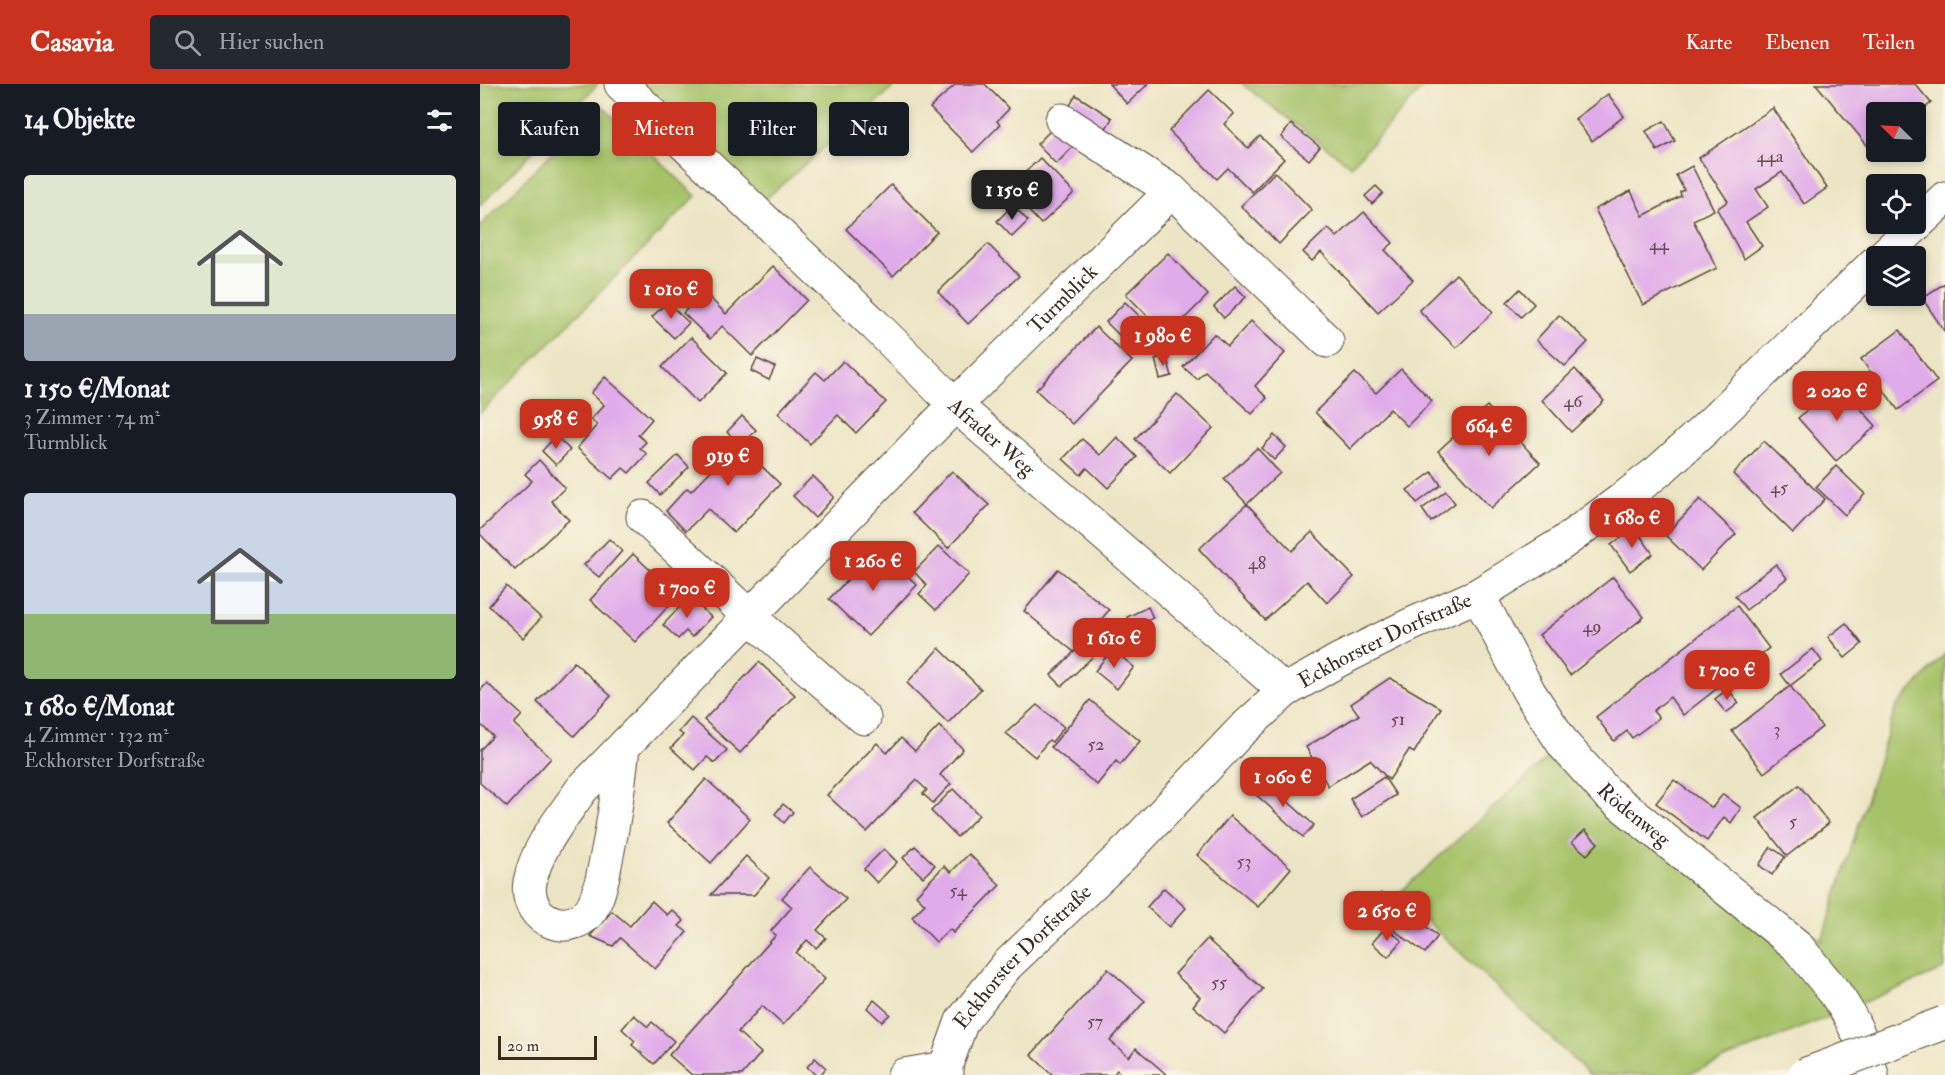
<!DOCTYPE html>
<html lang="de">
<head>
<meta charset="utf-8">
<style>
  body { margin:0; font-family:"IM FELL Double Pica",serif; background:#242831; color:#f1f3f6; height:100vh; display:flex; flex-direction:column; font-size:22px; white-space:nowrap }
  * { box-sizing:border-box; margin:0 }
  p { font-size:20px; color:#9ea1a6 }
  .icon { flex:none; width:33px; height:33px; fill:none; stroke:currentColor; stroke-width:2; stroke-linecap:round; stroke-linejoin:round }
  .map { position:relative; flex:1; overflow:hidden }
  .panel { display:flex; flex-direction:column; background:#171b24; width:480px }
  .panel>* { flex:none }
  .guide { position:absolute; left:18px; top:18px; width:570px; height:54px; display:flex; gap:12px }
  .needle { width:39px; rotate:294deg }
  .controls { position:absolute; left:1386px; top:18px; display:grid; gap:12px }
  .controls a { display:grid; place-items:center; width:60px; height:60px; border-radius:6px; background:#171b24; box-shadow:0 3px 9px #0003; font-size:30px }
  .scale { position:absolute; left:18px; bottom:15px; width:99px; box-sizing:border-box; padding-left:6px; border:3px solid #3b2a1e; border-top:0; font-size:16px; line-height:21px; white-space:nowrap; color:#3b2a1e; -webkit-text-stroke:4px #fcf5e5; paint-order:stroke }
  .price { position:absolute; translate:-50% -51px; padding:0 14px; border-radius:12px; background:#c8321e; color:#fff; font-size:20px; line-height:39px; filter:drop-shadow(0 2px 3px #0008) }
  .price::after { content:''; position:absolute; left:50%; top:36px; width:18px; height:14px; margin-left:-9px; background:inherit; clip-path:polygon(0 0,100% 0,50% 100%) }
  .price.current { background:#222; color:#fff }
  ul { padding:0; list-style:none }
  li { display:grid; align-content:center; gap:12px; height:318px; padding:0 24px }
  li span { display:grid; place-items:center; height:186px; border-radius:6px; color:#555 }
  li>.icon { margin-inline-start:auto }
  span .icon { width:108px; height:108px; fill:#fffc; stroke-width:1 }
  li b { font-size:26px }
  h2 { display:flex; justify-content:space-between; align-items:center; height:72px; padding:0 24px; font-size:26px }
  .tag { padding:0 21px; border-radius:6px; background:#171b24; box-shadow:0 3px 9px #0003; font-size:21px; line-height:54px }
  .tag.current { background:#c8321e; color:#fff }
  header { display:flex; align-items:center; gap:36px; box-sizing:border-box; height:84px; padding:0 30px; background:#c8321e; color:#fff }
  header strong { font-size:28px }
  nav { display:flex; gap:33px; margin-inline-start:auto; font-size:21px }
  .search { width:420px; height:54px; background:#242831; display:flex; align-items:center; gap:15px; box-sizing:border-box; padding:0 21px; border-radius:6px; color:#9ea1a6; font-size:22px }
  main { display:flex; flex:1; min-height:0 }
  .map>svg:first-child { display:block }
  .green { fill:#a6c269; stroke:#707644; stroke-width:1.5 }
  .building { fill:#e0abe9 }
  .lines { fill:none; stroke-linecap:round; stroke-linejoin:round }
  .minor-casing { stroke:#564637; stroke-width:35 }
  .primary-casing { stroke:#564637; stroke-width:35 }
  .minor { stroke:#fff; stroke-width:33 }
  .primary { stroke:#fff; stroke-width:33 }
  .primary-bridge-casing { stroke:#564637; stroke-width:35; stroke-linecap:butt }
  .primary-bridge { stroke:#fff; stroke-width:33 }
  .labels { text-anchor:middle; stroke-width:5; stroke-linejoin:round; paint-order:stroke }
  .number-label { font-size:18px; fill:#644a51 }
  .street-label { font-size:21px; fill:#3b2a1e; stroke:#fcf5e5 }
</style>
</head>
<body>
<header>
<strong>Casavia</strong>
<div class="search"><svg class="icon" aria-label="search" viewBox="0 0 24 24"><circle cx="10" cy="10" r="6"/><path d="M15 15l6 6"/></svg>Hier suchen</div>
<nav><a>Karte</a><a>Ebenen</a><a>Teilen</a></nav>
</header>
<main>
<section class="panel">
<h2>14 Objekte<svg class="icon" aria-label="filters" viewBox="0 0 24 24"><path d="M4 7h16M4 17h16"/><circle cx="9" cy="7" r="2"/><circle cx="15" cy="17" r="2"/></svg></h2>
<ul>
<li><span style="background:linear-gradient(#dfe7d0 75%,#9aa5b1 0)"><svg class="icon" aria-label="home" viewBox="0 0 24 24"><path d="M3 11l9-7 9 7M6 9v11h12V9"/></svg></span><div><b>1 150 €/Monat</b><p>3 Zimmer · 74 m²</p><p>Turmblick</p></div></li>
<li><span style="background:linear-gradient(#c9d6e8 65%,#8fb573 0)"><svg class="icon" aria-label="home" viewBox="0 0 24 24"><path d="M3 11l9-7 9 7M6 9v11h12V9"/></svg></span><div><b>1 680 €/Monat</b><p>4 Zimmer · 132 m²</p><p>Eckhorster Dorfstraße</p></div></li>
</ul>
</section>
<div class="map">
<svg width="1465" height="991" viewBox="0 0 1465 991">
  <rect width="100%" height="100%" fill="#fcf5e5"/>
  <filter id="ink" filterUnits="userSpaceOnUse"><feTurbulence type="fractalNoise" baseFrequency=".0167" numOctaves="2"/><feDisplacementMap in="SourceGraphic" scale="12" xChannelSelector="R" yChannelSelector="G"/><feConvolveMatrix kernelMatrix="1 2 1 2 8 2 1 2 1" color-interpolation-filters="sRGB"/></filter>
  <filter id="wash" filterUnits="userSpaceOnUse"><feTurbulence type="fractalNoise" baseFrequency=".008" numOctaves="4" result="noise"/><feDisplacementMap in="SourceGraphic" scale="24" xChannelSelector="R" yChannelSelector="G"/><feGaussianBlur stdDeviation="1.35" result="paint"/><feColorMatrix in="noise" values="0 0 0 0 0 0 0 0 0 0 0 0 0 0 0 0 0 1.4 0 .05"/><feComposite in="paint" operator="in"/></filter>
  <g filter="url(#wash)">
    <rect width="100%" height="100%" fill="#ece5c5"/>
    <g class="green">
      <path d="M0,0H118L0,122Z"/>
      <path d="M136,0H417L281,119Z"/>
      <path d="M762,0H946L871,82Z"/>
      <path d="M120,20L216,112L0,329V142Z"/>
      <path d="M1465,570V884L1453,890L1206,991H1110L918,810L1073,669L1194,772L1342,856L1416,623Z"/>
    </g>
    <g id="blocks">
      <g class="building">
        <path d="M476,0H505L529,25L517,37L520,41L493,68L450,24Z"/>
        <path d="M629,0H668L647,20Z"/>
        <path d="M1336,0H1435L1451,19L1436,31V28H1396V64L1392,67Z"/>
        <path d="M729,6L754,30L744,40L768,64L780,52L804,75L772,108L748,84L737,95L689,47Z"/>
        <path d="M1128,10L1144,32L1112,57L1095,35Z"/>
        <path d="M596,11L632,34L624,48L588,25Z"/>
        <path d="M1293,24L1347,104L1324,120L1302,88L1276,105L1288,123L1266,138L1282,162L1264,175L1237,125L1248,117L1219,74Z"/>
        <path d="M1184,37L1195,57L1177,67L1166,47Z"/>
        <path d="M811,40L840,63L829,76L801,53Z"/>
        <path d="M575,42L594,62L576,80L557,60Z"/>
        <path d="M560,74L594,109L561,140L528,105Z"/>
        <path d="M1212,82L1234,126L1213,136L1237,184L1163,221L1115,125L1151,107L1163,132L1201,112L1200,108L1204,106L1196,91Z"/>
        <path d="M795,88L832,126L799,160L761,122Z"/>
        <path d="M411,101L457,148L413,192L366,145Z"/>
        <path d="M896,102L903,109L892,120L885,112Z"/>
        <path d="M533,121L548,137L532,153L517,137Z"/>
        <path d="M884,128L913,159L905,166L933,196L898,228L841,168L832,177L823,168L848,144L857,153Z"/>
        <path d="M508,160L539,192L488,240L458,208Z"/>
        <path d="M688,169L728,211L687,252L646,210Z"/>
        <path d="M293,182L327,216L272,272L242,242L230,255L203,229L224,208L246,230Z"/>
        <path d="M976,190L1013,228L976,264L939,226Z"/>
        <path d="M1465,199V248L1442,214Z"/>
        <path d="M755,202L766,213L744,234L734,223Z"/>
        <path d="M1040,205L1054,220L1041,233L1027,218Z"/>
        <path d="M187,218L209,239L194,254L172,233Z"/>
        <path d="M645,218L677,249L657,269L626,238Z"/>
        <path d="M1079,231L1108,258L1085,282L1056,256Z"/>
        <path d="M771,237L805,269L775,302L787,314L772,330L725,287L717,295L703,283L734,250L748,262Z"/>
        <path d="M616,243L652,277L592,340L556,306Z"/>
        <path d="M1420,246L1457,297L1418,326L1381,275Z"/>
        <path d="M211,253L247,289L218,319L182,283Z"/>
        <path d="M686,271L692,292L680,295L675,275Z"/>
        <path d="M277,275L295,283L289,296L271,287Z"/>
        <path d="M363,277L406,318L376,349L358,331L330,360L298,329L336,288L345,296Z"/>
        <path d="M921,285L952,317L927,342L910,325L870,365L835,328L875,289L896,309Z"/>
        <path d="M1095,285L1124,317L1091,348L1062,316Z"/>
        <path d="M125,293L172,335L158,351L166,358L160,364L167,370L149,389L143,384L132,395L97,364L117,341L111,335L124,321L111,309Z"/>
        <path d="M1358,299L1396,342L1356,377L1318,334Z"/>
        <path d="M697,310L733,344L690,389L655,355Z"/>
        <path d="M1007,322L1060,379L1011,424L958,367Z"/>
        <path d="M262,332L276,346L260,361L300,400L254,449L228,425L206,447L186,427L207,404L211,407L258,359L247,348Z"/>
        <path d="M794,351L806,363L794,376L782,364Z"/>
        <path d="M76,352L90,366L76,381L62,367Z"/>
        <path d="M637,353L657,373L628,404L607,384L601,391L583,375L602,355L620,371Z"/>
        <path d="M1284,357L1345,415L1313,449L1253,390Z"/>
        <path d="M777,364L800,389L767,420L744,395Z"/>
        <path d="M198,371L209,383L180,411L169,399Z"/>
        <path d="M59,376L85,404L71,417L89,436L35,486L0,450V446L52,397L45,390Z"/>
        <path d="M1356,382L1385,410L1365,431L1336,403Z"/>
        <path d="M472,387L509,421L468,464L432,429Z"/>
        <path d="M952,388L961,401L937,419L927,406Z"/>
        <path d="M333,392L354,413L335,434L313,412Z"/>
        <path d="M966,407L975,419L951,438L942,425Z"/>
        <path d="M1220,415L1256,450L1221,486L1185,451Z"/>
        <path d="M767,420L812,467L832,448L874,493L847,519L827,497L785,536L719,465Z"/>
        <path d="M1155,444L1173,470L1150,487L1131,461Z"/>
        <path d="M129,455L142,467L119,493L104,481Z"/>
        <path d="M459,462L489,490L456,526L439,510L447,501L434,488Z"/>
        <path d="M398,464L437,501L388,552L349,515Z"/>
        <path d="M153,470L182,497L186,492L197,503L193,507L198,512L155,558L110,516Z"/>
        <path d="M1296,480L1307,494L1266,526L1255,512Z"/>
        <path d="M578,485L629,526L594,568L615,549L626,560L582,602L571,591L594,568L544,527Z"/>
        <path d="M1133,493L1164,533L1090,591L1059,551Z"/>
        <path d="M26,502L61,534L43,554L9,522Z"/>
        <path d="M209,513L231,533L212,553L206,547L198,555L183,541Z"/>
        <path d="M1257,522L1289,564L1203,631L1190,613L1173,627L1179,634L1152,654L1147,647L1134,657L1116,633Z"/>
        <path d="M668,523L673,534L652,544L647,533Z"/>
        <path d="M1366,539L1382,560L1365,574L1348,553Z"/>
        <path d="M459,564L501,605L468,639L427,599Z"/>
        <path d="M632,565L654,583L637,605L615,587Z"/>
        <path d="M1333,565L1342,577L1310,602L1342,643L1284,689L1252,647L1310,602L1301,590Z"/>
        <path d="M94,578L131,612L94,652L57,618Z"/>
        <path d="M279,578L315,611L260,669L224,636Z"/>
        <path d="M910,594L961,624L934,669L929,666L909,696L890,676L848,702L826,663L879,631L871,620Z"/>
        <path d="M7,599L42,631L34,640L71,674L27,723L0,699V666L13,652L0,640V607Z"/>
        <path d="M1248,605L1259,619L1246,629L1235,615Z"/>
        <path d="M610,616L660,657L640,681L636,677L617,701L571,663Z"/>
        <path d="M557,621L584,643L572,658L569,656L555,673L526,649Z"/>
        <path d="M211,634L247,666L235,679L227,673L215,686L191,664L203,651L199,648Z"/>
        <path d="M459,642L483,665L460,691L471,700L453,719L443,710L447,706L436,696L387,748L347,711L397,659L407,669L421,654L435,667Z"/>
        <path d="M904,693L916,711L882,733L870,715Z"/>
        <path d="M226,695L270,735L231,779L187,739Z"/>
        <path d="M783,695L834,741L823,753L772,707Z"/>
        <path d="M1194,696L1232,724L1243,710L1261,724L1251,739L1244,733L1227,757L1176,719Z"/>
        <path d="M1319,701L1349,739L1307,772L1277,734Z"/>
        <path d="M473,705L499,731L477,753L451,727Z"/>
        <path d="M303,720L313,728L304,739L295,730Z"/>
        <path d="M750,732L811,784L778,823L717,771Z"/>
        <path d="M1105,746L1118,759L1107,771L1092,758Z"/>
        <path d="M435,762L455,781L443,793L423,774Z"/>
        <path d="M1291,763L1305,773L1292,791L1279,781Z"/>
        <path d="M404,765L417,778L397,799L384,785Z"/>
        <path d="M489,770L520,801L473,849L470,845L456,858L432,833L445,820L436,811L464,782L471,788Z"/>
        <path d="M266,772L289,794L274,811H231Z"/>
        <path d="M330,783L366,815L337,846L346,854L336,864L327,856L316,869L345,895L303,941L282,922L258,948L281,969L262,991H212L189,971L296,851L291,847L312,823L302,814Z"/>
        <path d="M684,804L706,824L689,843L667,823Z"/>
        <path d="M901,809L958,852L945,869L888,827Z"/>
        <path d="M172,817L187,831L192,826L204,837L199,842L207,848L175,885L140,854L133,862L110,852L132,827L150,842Z"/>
        <path d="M906,843L922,857L908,873L892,859Z"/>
        <path d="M727,855L783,905L744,949L713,922L720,913L695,890Z"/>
        <path d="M628,885L665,917L630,957L649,973L656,964L687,991H642L637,986L633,991H573L551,971Z"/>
        <path d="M394,916L410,930L402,938L387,924Z"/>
        <path d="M154,931L168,943L172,938L194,957L174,980L152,961L155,957L142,945Z"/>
        <path d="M335,974L346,984L340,991H336L327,983Z"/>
      </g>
    </g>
  </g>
  <g filter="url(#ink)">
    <use href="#blocks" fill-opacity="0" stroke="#564637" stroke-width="1.5"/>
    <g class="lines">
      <g class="minor-casing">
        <g id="minor">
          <path id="s1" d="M141,0L395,241L475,321L805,607"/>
          <path d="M582,36L692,107L847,257"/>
          <path d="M1403,172L1465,114"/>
          <path d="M163,433L270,533L384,634"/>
          <path id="s2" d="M998,511L1049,608L1084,661L1127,709L1316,861L1355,909"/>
          <path id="s3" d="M143,663C139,701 134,738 126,776C123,791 121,806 114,820C96,857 43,839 50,798C56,764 82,734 101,706L475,321L692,107"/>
          <path id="s4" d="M424,991L465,984L482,937L527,881L648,766L760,648L805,607L859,576L930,541L998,511L1081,460L1140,417L1181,385L1226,344L1396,178"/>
        </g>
      </g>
      <g class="primary-casing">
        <g id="primary">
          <path d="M1355,909C1373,934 1385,961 1392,991"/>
          <path d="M465,984L467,991"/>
        </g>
      </g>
      <use href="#minor" class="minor"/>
      <use href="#primary" class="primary"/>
      <g class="primary-bridge-casing">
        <path id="primary-bridge" d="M1324,991L1464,939"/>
      </g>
      <use href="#primary-bridge" class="primary-bridge"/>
    </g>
  </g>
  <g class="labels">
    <g class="number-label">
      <text x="1290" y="78">44a</text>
      <text x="1179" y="166">44</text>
      <text x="1093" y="323">46</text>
      <text x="1299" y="409">45</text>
      <text x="777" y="485">48</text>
      <text x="1112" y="548">49</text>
      <text x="918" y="641">51</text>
      <text x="1297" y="651">3</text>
      <text x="616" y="666">52</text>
      <text x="1313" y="743">5</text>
      <text x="764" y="783">53</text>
      <text x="478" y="812">54</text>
      <text x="739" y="904">55</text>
      <text x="615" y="943">57</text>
    </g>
    <g class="street-label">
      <text dy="7" stroke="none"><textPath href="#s3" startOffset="1054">Turmblick</textPath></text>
      <text dy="7" stroke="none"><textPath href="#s1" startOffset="512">Afrader Weg</textPath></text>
      <text dy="7" stroke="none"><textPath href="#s4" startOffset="666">Eckhorster Dorfstraße</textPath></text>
      <text dy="7" stroke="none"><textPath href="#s2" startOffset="272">Rödenweg</textPath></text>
      <text dy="7" stroke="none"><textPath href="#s4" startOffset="180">Eckhorster Dorfstraße</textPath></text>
    </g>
  </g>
</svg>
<div class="controls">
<a><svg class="needle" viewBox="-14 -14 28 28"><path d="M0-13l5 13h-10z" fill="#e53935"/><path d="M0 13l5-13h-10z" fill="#9ea1a6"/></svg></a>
<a><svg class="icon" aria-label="locate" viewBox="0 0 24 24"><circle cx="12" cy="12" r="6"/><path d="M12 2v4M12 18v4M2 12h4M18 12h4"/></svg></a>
<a><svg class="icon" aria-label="layers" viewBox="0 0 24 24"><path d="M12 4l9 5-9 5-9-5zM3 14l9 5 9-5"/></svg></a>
</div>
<div class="scale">20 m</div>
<b class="price current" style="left:532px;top:137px">1 150 €</b>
<b class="price" style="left:191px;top:236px">1 010 €</b>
<b class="price" style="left:683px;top:283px">1 980 €</b>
<b class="price" style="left:1357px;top:338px">2 020 €</b>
<b class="price" style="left:76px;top:366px">958 €</b>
<b class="price" style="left:1009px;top:373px">664 €</b>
<b class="price" style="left:248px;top:403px">919 €</b>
<b class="price" style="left:1152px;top:465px">1 680 €</b>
<b class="price" style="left:393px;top:508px">1 260 €</b>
<b class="price" style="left:207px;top:535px">1 700 €</b>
<b class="price" style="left:634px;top:585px">1 610 €</b>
<b class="price" style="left:1247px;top:617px">1 700 €</b>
<b class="price" style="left:803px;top:724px">1 060 €</b>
<b class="price" style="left:907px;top:858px">2 650 €</b>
<div class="guide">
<a class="tag">Kaufen</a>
<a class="tag current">Mieten</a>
<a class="tag">Filter</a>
<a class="tag">Neu</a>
</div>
</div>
</main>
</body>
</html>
